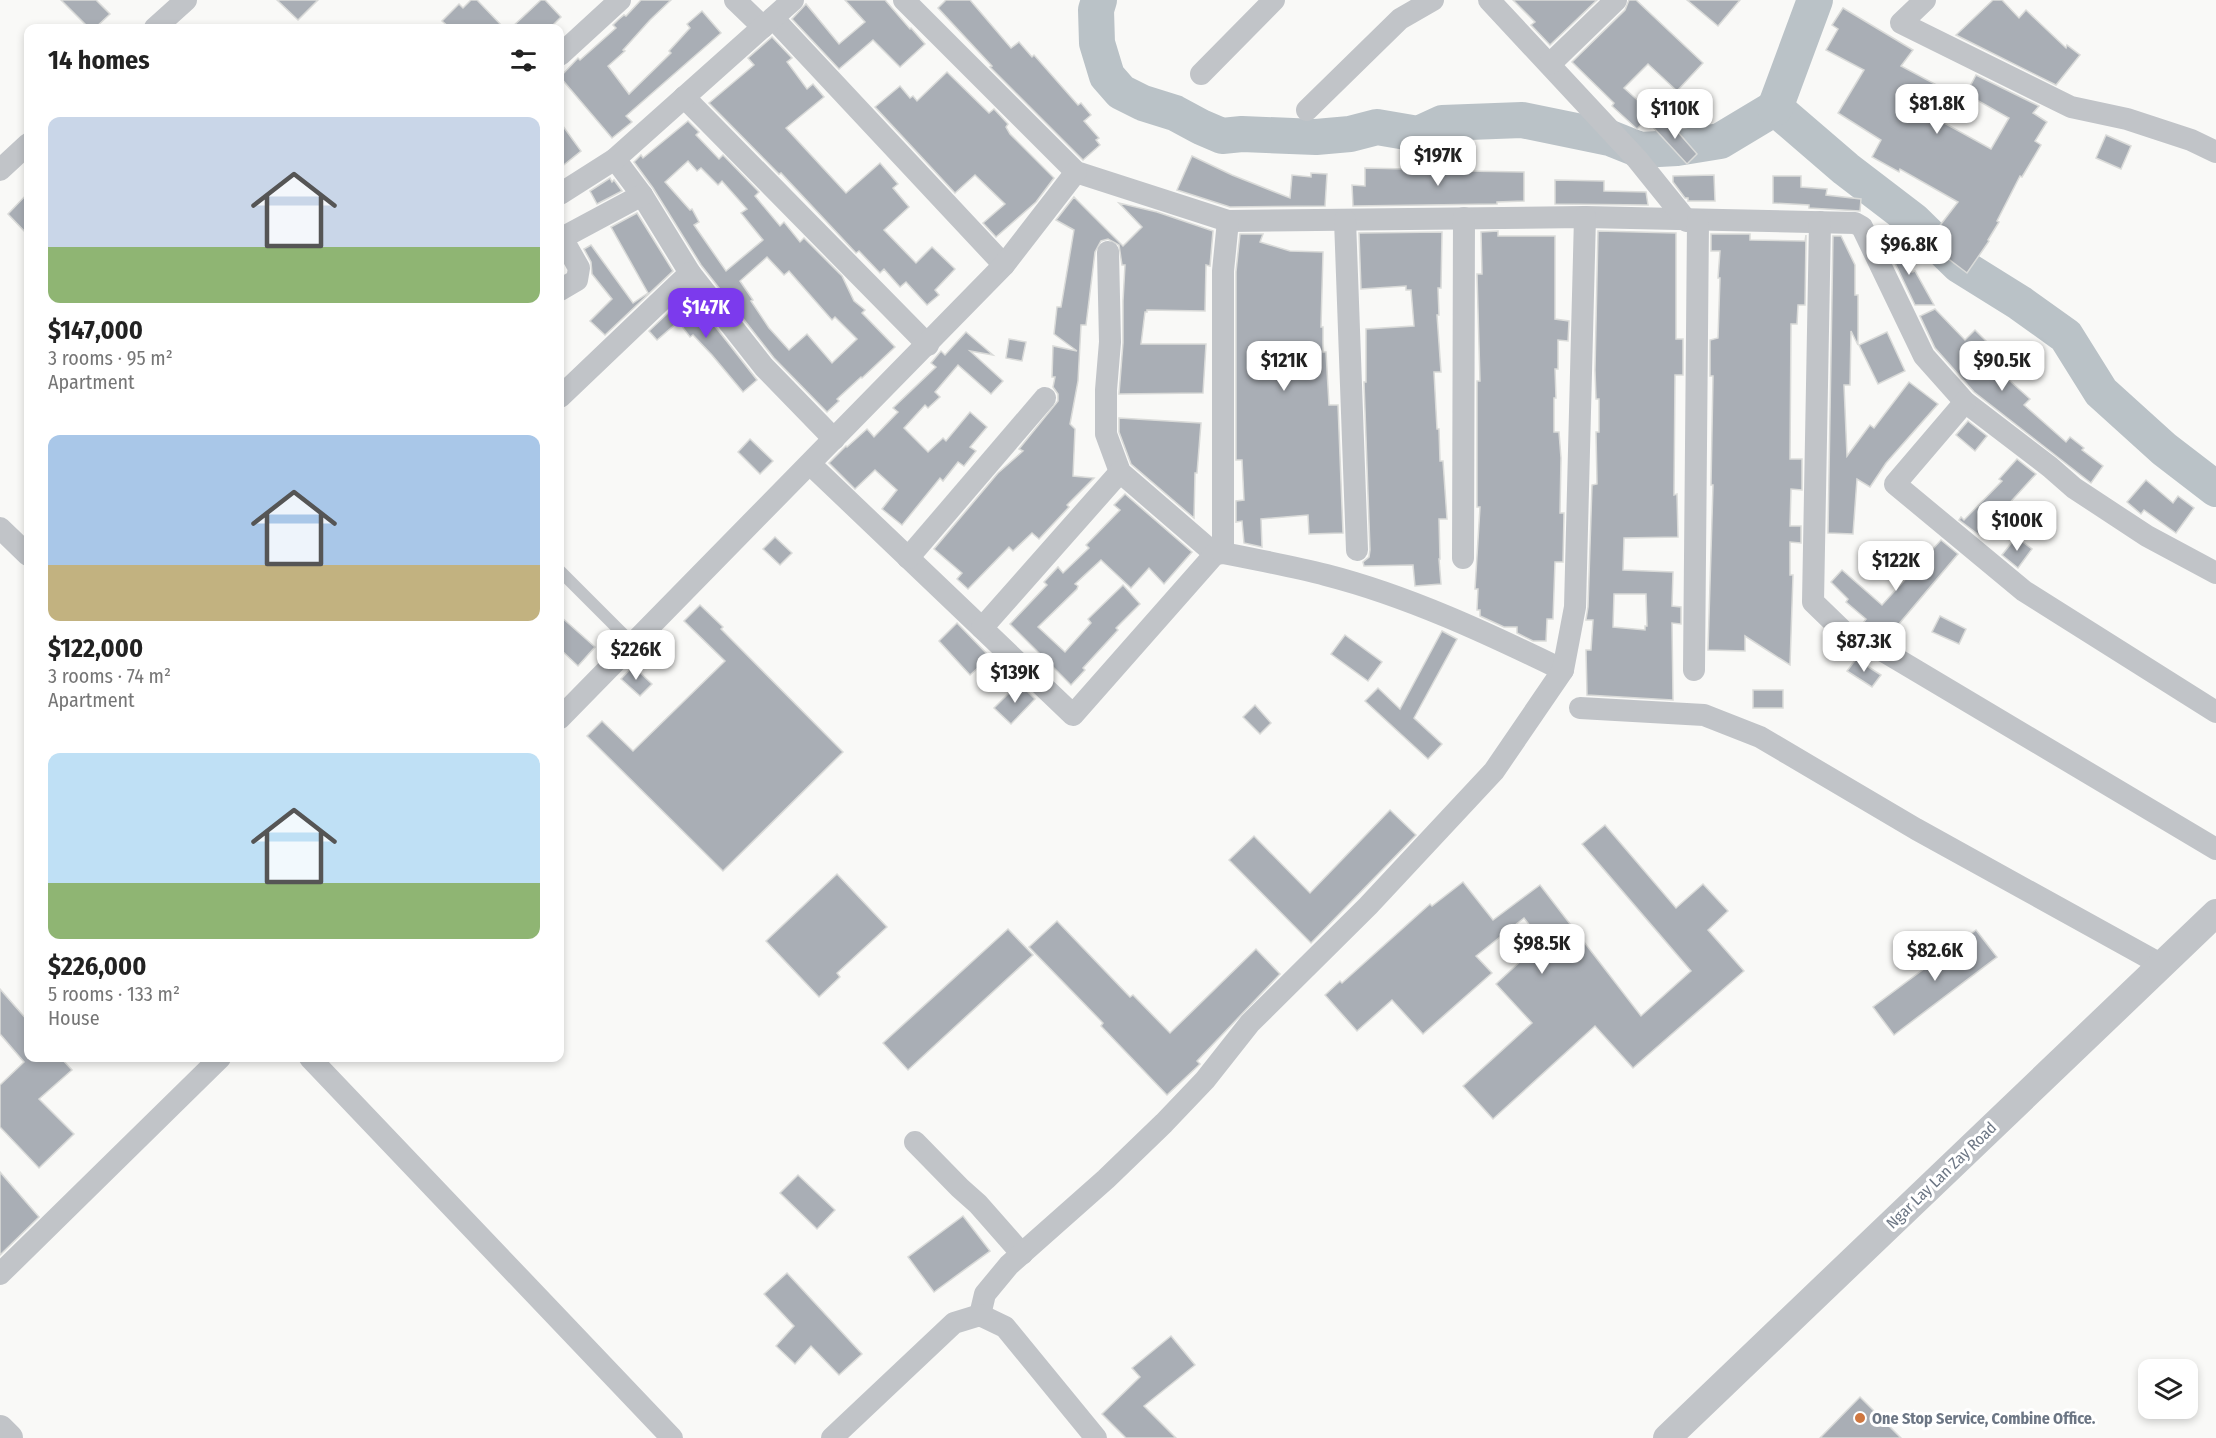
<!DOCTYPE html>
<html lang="en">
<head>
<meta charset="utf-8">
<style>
  body { margin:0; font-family:"Fira Sans Condensed",sans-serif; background:#f6f6f6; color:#222; height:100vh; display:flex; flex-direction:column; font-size:22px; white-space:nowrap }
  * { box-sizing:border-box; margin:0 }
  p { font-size:20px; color:#767676 }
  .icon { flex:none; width:33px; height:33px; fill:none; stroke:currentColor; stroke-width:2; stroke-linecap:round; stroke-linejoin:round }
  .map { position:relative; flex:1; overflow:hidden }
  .drawer { position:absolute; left:24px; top:24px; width:540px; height:1038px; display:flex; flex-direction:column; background:#fff; border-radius:12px; box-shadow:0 3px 9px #0003 }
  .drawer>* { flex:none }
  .buttons { position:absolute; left:2138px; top:1359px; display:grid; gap:12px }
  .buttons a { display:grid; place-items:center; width:60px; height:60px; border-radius:12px; background:#fff; box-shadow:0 3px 9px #0003; font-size:30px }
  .price { position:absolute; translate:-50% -51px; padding:0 14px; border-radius:12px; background:#fff; color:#222; font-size:20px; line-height:39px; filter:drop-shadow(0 2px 3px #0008) }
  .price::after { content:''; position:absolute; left:50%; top:36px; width:18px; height:14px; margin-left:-9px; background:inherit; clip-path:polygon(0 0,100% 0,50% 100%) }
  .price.active { background:#7c3aed; color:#fff }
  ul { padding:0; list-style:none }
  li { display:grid; align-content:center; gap:12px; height:318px; padding:0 24px }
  li span { display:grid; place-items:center; height:186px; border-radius:12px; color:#555 }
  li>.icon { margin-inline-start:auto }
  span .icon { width:108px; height:108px; fill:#fffc; stroke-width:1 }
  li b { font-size:26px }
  h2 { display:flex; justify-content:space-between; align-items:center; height:72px; padding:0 24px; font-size:26px }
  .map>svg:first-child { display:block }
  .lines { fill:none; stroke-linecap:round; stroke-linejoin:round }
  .river { stroke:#bac2c7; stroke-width:36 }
  .building { fill:#a9aeb5; stroke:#dadbd9; stroke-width:1.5; fill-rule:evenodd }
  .service { stroke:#c1c4c8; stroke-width:12 }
  .minor { stroke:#c1c4c8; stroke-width:22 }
  .tertiary { stroke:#c1c4c8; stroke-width:28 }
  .poi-dot { fill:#cf7740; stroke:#fff; stroke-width:2 }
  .labels { text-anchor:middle; stroke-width:6; stroke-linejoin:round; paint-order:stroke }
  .street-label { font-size:16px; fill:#6c7684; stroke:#fff }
  .poi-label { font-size:16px; font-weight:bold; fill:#6c7684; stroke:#fff; text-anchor:start }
</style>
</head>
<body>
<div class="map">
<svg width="2216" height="1438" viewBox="0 0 2216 1438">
  <rect width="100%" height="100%" fill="#f9f9f7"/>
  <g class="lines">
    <g class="river">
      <path d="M1099,0L1096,10L1097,43L1107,76L1121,92L1143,103L1175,113L1201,127L1222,136L1242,134L1316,137L1350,134L1377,127L1418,134L1442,123L1522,120L1610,138L1640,150L1677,148L1720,141L1775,108L1846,169L1914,221L1959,265L2020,303L2066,336L2101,392L2164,449L2216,489"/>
      <path d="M1775,108L1815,0"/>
    </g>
  </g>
  <g class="building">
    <path d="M61,0H96L110,14L95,28H89Z"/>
    <path d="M277,0H318L298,20Z"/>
    <path d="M471,0H477L504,28H450L442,21L459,4L463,8Z"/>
    <path d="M541,0H545L561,17L550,28H511Z"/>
    <path d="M641,0H671L650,20L623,50L625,51L608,66L629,94L671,53L669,51L690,28L687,24L702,11L721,33L626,116L632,122L612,138L560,77L578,58L580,60L616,28L613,25L618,20L624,15L626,16Z"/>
    <path d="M845,0H885L910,29L911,28L925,44L900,67L873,40L839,69L792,19L806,4L839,44L865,22Z"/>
    <path d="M946,0H970L1011,48L1019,42L1032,57L1034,55L1078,105L1081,103L1091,115L1084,121L1099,138L1096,140L1100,145L1083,160L990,67L992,66L938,8Z"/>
    <path d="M1513,0H1597L1550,45L1531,25L1535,22Z"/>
    <path d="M1629,0H1636L1703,63L1677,91L1648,64L1624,88L1652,113L1637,129L1612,106L1614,103L1572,62L1625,10Z"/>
    <path d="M1687,0H1740L1718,26Z"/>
    <path d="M1993,0H2002L2019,18L2026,10L2066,48L2067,45L2080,55L2056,85L1956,35Z"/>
    <path d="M1843,8L1913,50L1901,66L1948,91L1935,118L1991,149L2009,118L1966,94L1976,75L2039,106L2033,113L2047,122L2035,141L2041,145L2022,177L2020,176L1997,221L1999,222L1988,240L1989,241L1967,273L1938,251L1949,237L1938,228L1958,202L1900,169L1899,172L1872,157L1881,140L1838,113L1864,70L1826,50L1838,29L1832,25Z"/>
    <path d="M772,37L792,58L787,62L807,89L813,84L824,97L786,128L846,193L880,163L898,184L893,188L909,207L884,230L916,263L932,247L955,269L935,290L939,295L927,305L906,282L900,287L884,269L880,273L859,251L856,253L781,173L779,174L709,103L754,65L748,58Z"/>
    <path d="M947,72L989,113L994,109L1008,124L1006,127L1010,134L1054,178L1036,202L996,237L983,223L1005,204L975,175L955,193L875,107L900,86L910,98L913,96L917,101Z"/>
    <path d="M1664,116L1697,154L1687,164L1652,126Z"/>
    <path d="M688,121L699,132L696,135L719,159L723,155L759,192L755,196L780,226L784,222L800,242L804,238L842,276L854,301L865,310L862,313L895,347L862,378L861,377L837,399L839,401L827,412L774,358L701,265L653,188L634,162L641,155L643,158ZM688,161L697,171L701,168L718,185L722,181L747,209L741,213L763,240L726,271L694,225L699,222L692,209L690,210L665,182ZM767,257L784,275L789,271L832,320L835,317L857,339L832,363L807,334L789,350L769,328L751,301L753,300L740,281Z"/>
    <path d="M560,122L581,151L560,168Z"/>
    <path d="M2106,135L2131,146L2121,169L2096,158Z"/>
    <path d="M1192,156L1232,175L1290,198L1292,175L1311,177V173L1327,174L1325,206L1230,207L1177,190Z"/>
    <path d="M1464,165L1465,171L1524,172V201L1497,202V204L1353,206L1352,185L1365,186V168L1407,169Z"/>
    <path d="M1714,175L1715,201H1688V198H1685L1673,182V176Z"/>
    <path d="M1773,176H1801V187L1827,189L1826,195L1861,199L1860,211L1809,208V205L1773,203Z"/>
    <path d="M610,178L612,182L614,180L622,191L597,204L590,191Z"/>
    <path d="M1555,180L1604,181V191L1646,192L1648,205L1555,204Z"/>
    <path d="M28,193V235L8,214Z"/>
    <path d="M1074,197L1123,246L1142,227L1119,203L1157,212L1213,231L1210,266L1206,265L1205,311L1147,310V312H1145L1141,344H1206L1203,393L1119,394L1123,343V301L1125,265H1122L1119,245L1108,239L1101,241L1095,252L1086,325H1081L1078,381L1070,424L1075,429L1073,476L1094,478L1067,505L1069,507L1039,539L1032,533L1013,551L1009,547L968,589L957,579L962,573L934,549L998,473L1023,451L1019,449L1058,401V394L1053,387L1055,377H1052L1053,346L1077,351L1054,334L1057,307H1061L1074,230L1056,220Z"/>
    <path d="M637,213L673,271L605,335L590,321L612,299L592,274L591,262L584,249L591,245L633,303L648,293L611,227Z"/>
    <path d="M1498,231V236H1555V319L1569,321L1568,341L1558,340V369H1555L1556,398H1554V432H1559L1561,458L1560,513H1564L1563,562H1555L1553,619H1547L1546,641H1533L1517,633V627H1504L1480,616V610H1477L1478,589H1475L1480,507H1477V381H1480L1477,274H1482L1481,232Z"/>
    <path d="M1598,231L1676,233V339H1683V375H1675L1674,495L1677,494L1678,537L1624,538L1623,570L1673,572L1672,606L1681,607V624L1672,623L1673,700L1587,695L1586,650H1591L1593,620H1586L1588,607L1592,485L1597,484L1596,432H1599V399H1596L1595,370ZM1614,594H1646L1647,626H1645V630L1613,627Z"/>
    <path d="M1442,232L1441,288H1438L1439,315H1437L1441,372H1434L1437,429H1439L1440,461H1443L1447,519H1439L1440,559H1439L1441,584L1415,586L1413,565L1364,566L1363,562L1369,557L1370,550L1364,382H1366V329L1414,326L1411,290H1406V286L1361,289L1359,233Z"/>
    <path d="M1240,234H1263L1260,242L1290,251L1323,252L1321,327H1323V352H1326L1329,405H1338L1343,533L1309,534L1308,515L1261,519L1262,547L1244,543L1242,521L1236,522V501L1244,500L1242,460H1236V272Z"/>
    <path d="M1711,234H1750V240L1805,241L1806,235L1805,305H1798L1797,324H1791L1790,459H1802V490L1791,489L1790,526H1801V543L1790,542V575H1793L1790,665L1745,636V651L1708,650L1713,485H1711L1713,376H1710V340L1718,338L1720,278H1718L1720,251H1711Z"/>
    <path d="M1889,234L1897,254L1901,252L1912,272L1915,271L1934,305H1915L1882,236Z"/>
    <path d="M1833,236H1841L1855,265V295H1858V345L1851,331L1850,385H1844L1847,456L1870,425L1874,428L1909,382L1938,404L1886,463L1870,487L1857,479L1853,534L1828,533Z"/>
    <path d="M689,293L757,380L743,392L712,355L693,335L690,337L681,325L677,323L657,340L649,331Z"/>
    <path d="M1935,309L1965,340L1975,330L1989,344L1980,354L2030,399L2024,405L2066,442L2070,437L2084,448L2082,450L2103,466L2091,483L1974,392L1935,348L1920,316Z"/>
    <path d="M966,332L993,355L970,351L1003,381L991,394L958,365L935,392L940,397L928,408L925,405L904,428L928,452L943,438L946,441L970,412L987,427L970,447L976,451L964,466L958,462L943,481L940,478L902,525L882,509L897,490L875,470L855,489L829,463L846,446L847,447L867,429L874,437L898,412L893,408L936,367L931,363L941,351L945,355Z"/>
    <path d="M1887,332L1905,371L1878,384L1859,345Z"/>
    <path d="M1009,339L1026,342L1022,361L1006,358Z"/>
    <path d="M1119,418L1201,423L1197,473H1195L1194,518L1131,464L1119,432Z"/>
    <path d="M1968,421L1987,436L1975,451L1956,435Z"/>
    <path d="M750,439L773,461L760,474L738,452Z"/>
    <path d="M2017,459L2036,474L1995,519L1993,518L1979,535L1959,520L1961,517L1964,520L2002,481L1999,479Z"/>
    <path d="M2146,480L2173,503L2178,496L2194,508L2176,533L2144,510L2141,514L2127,502Z"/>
    <path d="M1125,494L1192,552L1164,584L1149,568L1131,588L1101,560L1075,584L1078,586L1077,589L1038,627L1065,652L1091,623L1088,619L1123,585L1140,604L1116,628L1118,630L1083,668L1085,670L1071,685L1010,624L1047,585L1044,582L1058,567L1063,573L1089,548L1086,545L1120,510L1114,505Z"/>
    <path d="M775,537L792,553L780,565L763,549Z"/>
    <path d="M2016,537L2032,549L2018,568L2002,555Z"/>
    <path d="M1941,540L1958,554L1887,638L1861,626L1866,619L1846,602L1848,599L1831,582L1842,570L1882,605Z"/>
    <path d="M700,605L723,627L721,629L843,752L723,871L587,736L602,721L633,751L725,661L684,621Z"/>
    <path d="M560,616L595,647L578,666L560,649Z"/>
    <path d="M1940,616L1966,629L1959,644L1932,632Z"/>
    <path d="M957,623L990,657L970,675L939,641Z"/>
    <path d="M1442,631L1457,639L1414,718L1442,744L1428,759L1365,701L1378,688L1400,709Z"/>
    <path d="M1345,635L1382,662L1368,681L1331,654Z"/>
    <path d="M1856,659L1881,675L1872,687L1847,671Z"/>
    <path d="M633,666L652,684L640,696L621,679Z"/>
    <path d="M1019,683L1035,699L1011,724L994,708Z"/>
    <rect x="1753" y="690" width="30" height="18"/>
    <path d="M1255,705L1271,723L1260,734L1243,717Z"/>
    <path d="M1390,810L1416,835L1311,943L1229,860L1254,836L1310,893Z"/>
    <path d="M1605,825L1676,908L1703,884L1728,911L1708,930L1744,971L1633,1068L1595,1026L1493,1119L1463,1086L1532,1023L1496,984L1542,941L1524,918L1476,956L1492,973L1423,1034L1392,1000L1357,1031L1325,995L1340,981L1342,983L1430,904L1432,906L1463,882L1493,920L1540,885L1641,1016L1691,971L1582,844Z"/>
    <path d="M837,874L887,927L837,973L840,977L819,997L766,941Z"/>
    <path d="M1057,921L1130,997L1133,995L1170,1033L1256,949L1280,974L1197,1061L1200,1064L1167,1095L1101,1026L1103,1023L1029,947Z"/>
    <path d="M1008,929L1033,955L908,1070L883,1043Z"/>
    <path d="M1976,930L1997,957L1894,1035L1873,1007Z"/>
    <path d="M0,989L28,1021V1058H61L72,1070L39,1099L74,1134L39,1168L0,1127V1085L24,1062L0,1034Z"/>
    <path d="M0,1172L39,1217L0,1255Z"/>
    <path d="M798,1175L835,1210L817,1229L780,1193Z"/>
    <path d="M963,1216L990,1251L934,1292L908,1257Z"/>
    <path d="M787,1273L862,1354L839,1375L811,1346L795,1364L776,1346L794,1326L764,1294Z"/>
    <path d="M1171,1336L1195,1365L1144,1406L1176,1438H1126L1102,1414L1140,1377L1132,1368Z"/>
    <path d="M1860,1397L1901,1438H1820Z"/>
  </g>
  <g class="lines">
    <path class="service" d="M560,571L633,644"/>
    <g class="minor">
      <path d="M735,0L763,27"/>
      <path d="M904,0L1076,172L1228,221L1585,217L1855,223L1862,227L1924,356L1965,402L2050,467L2074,488L2147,536L2216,573"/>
      <path d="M1489,0L1637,159L1687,221"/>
      <path d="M1925,0L1901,23L2071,107L2127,119L2191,140L2216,152"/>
      <path d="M773,18L1004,265"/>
      <path d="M155,28L186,0"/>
      <path d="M560,55L620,0"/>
      <path d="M1550,64L1616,0"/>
      <path d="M1201,74L1274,0"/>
      <path d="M684,97L928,345"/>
      <path d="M1307,110L1400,19L1433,0"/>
      <path d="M615,159L642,195L690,273L764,367L834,439"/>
      <path d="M0,170L28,144"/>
      <path d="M560,194L615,159L793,0"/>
      <path d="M1345,220L1357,550"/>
      <path d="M1820,222L1813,602L1844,632L1885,652L2216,849"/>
      <path d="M560,239L642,195"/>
      <path d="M1108,252L1110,342L1106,390V434L1120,472L1215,554L1223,553C1257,560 1292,566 1326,575C1408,596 1487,633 1563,670"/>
      <path d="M560,290L577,280L579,268L562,238"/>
      <path d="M560,397L690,273"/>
      <path d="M1965,402L1895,484L2024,591L2216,712"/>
      <path d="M810,464L1073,715L1215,554"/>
      <path d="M0,528L28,555"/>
      <path d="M1223,553V271L1228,221"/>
      <path d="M908,558L1045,398"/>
      <path d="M1463,558L1464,218"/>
      <path d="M982,628L1120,472"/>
      <path d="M1694,670L1698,221"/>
      <path d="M1580,708L1704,715L1760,737L1916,829L2162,965"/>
      <path d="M560,718L1004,265L1076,172"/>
      <path d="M310,1058L672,1438"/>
      <path d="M915,1142L960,1188L978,1204L1022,1254"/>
      <path d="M0,1274L220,1058"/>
      <path d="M980,1315L985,1294L1009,1265L1106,1179L1164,1123L1205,1080L1250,1023L1368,906L1494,771L1563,670L1575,607L1585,217"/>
      <path d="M832,1438L954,1323L980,1315L1005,1327L1096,1438"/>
    </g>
    <g class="tertiary">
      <path d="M0,1429L9,1438"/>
      <path d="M1667,1438L2216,913"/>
    </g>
  </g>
  <circle class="poi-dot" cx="1860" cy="1418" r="6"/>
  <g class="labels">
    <g class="street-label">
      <text transform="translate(1941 1175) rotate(-44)" y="6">Ngar Lay Lan Zay Road</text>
    </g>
    <g class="poi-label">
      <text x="1872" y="1424">One Stop Service, Combine Office.</text>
    </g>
  </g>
</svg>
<div class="buttons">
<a><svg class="icon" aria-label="layers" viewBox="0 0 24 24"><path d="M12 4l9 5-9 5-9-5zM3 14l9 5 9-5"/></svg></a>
</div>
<b class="price" style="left:1937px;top:135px">$81.8K</b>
<b class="price" style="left:1675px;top:140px">$110K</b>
<b class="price" style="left:1438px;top:187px">$197K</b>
<b class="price" style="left:1909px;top:276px">$96.8K</b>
<b class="price active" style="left:706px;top:339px">$147K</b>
<b class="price" style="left:1284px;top:392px">$121K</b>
<b class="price" style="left:2002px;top:392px">$90.5K</b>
<b class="price" style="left:2017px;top:552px">$100K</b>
<b class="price" style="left:1896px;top:592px">$122K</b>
<b class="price" style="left:1864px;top:673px">$87.3K</b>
<b class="price" style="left:636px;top:681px">$226K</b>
<b class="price" style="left:1015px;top:704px">$139K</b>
<b class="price" style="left:1542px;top:975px">$98.5K</b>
<b class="price" style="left:1935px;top:982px">$82.6K</b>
<section class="drawer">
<h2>14 homes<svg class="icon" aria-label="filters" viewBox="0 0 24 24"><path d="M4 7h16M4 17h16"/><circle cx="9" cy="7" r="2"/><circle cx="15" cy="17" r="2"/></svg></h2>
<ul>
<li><span style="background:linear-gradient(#c9d6e8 70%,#8fb573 0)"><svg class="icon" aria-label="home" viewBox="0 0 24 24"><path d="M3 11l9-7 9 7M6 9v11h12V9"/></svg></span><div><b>$147,000</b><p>3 rooms · 95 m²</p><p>Apartment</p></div></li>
<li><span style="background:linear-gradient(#a9c7e8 70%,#c2b280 0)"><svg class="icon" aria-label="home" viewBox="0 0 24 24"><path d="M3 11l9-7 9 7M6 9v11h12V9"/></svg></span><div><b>$122,000</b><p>3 rooms · 74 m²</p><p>Apartment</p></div></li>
<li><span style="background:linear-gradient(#bfe0f5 70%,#8fb573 0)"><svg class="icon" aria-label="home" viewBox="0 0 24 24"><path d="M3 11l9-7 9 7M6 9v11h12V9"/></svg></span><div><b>$226,000</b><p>5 rooms · 133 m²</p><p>House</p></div></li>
</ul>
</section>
</div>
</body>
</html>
